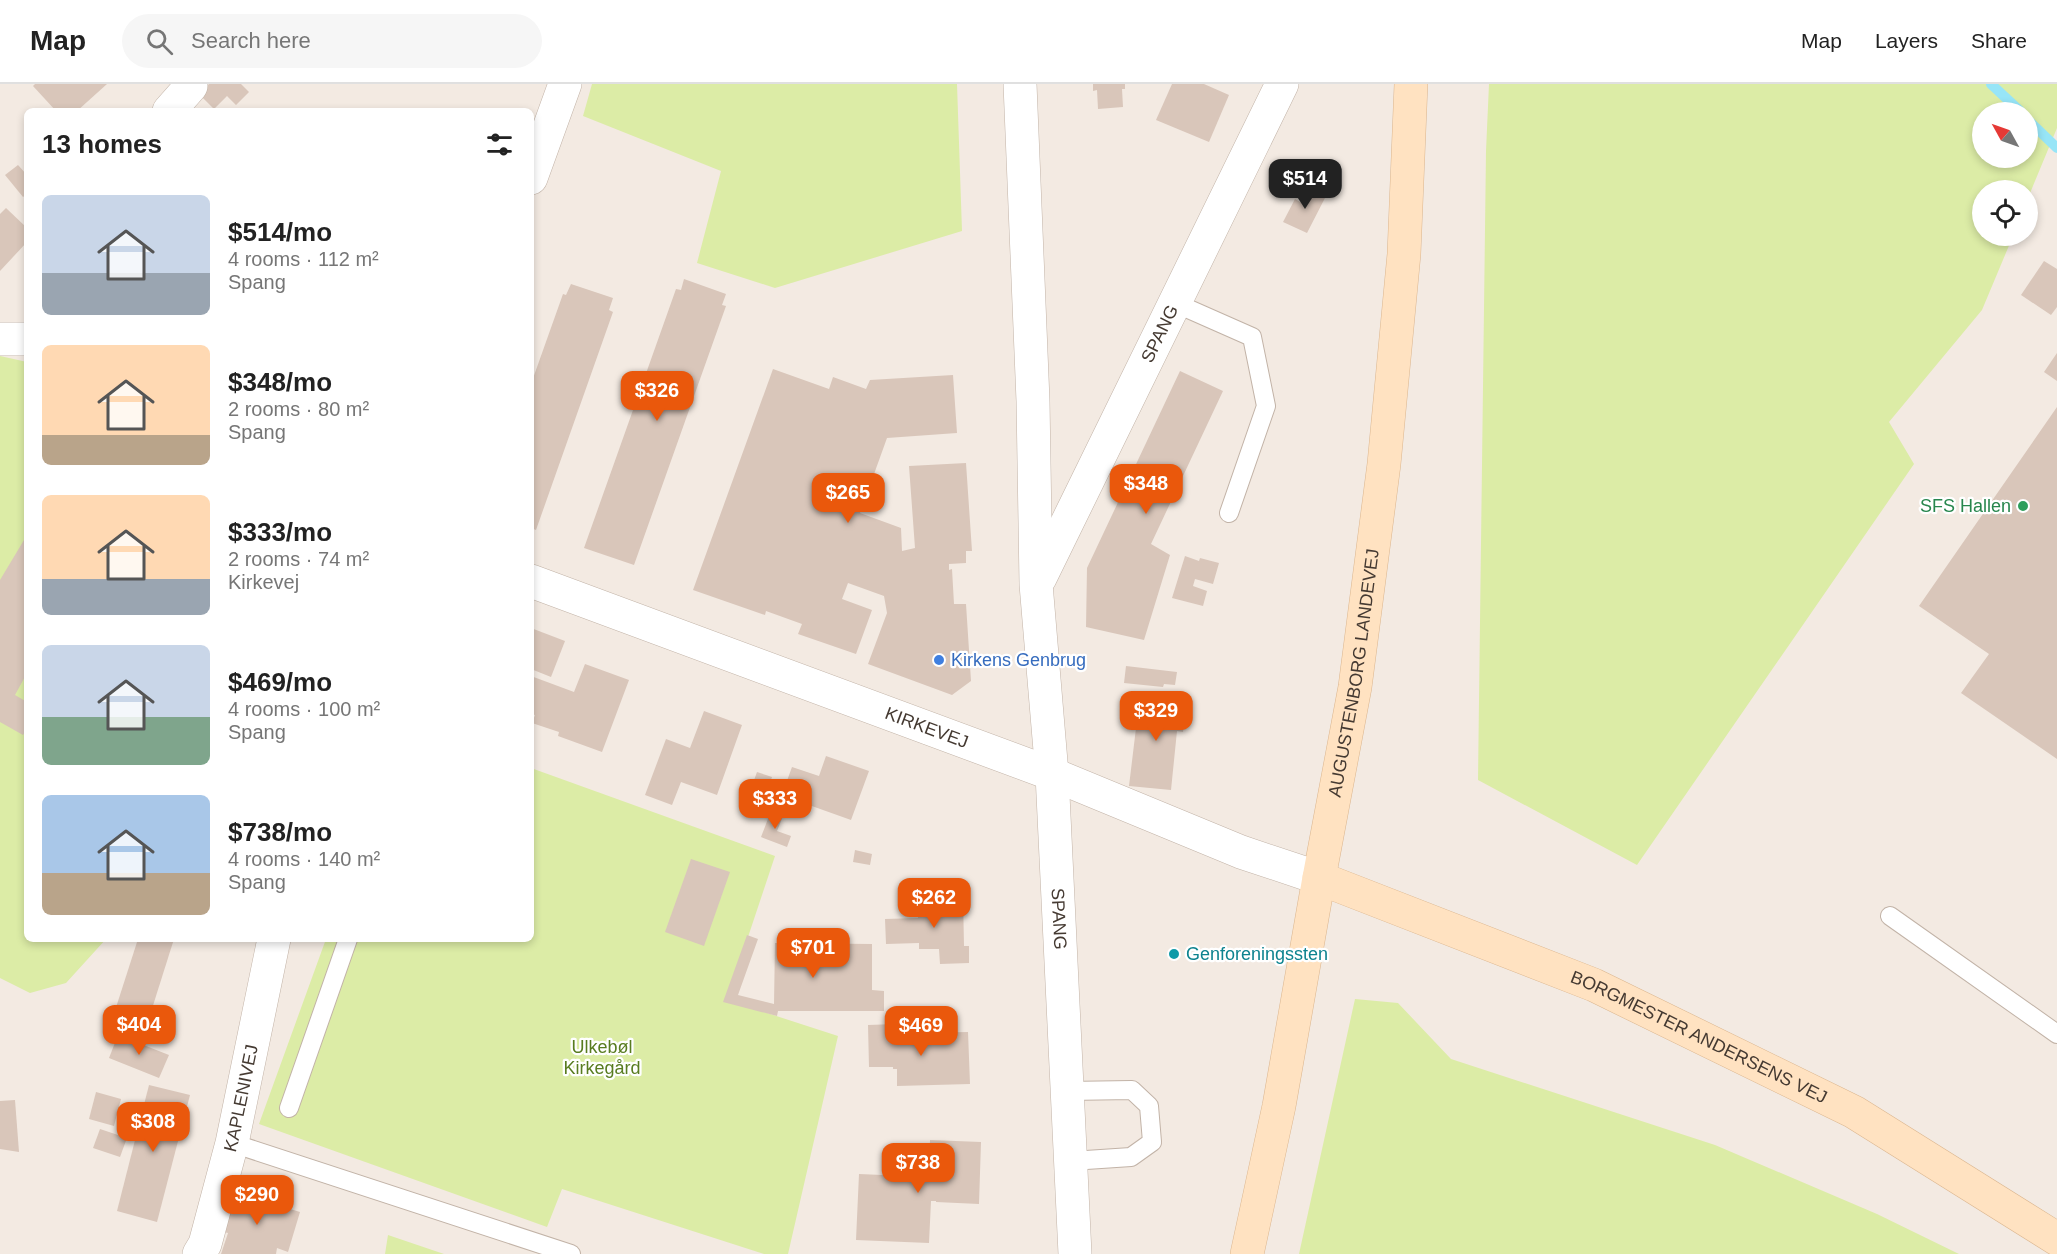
<!DOCTYPE html>
<html lang="en">
<head>
<meta charset="utf-8">
<style>
  body { margin:0; font-family:Helvetica,sans-serif; background:#f6f6f6; color:#222; height:100vh; display:flex; flex-direction:column; font-size:22px; white-space:nowrap }
  * { box-sizing:border-box; margin:0 }
  p { font-size:20px; color:#767676 }
  .icon { flex:none; width:33px; height:33px; fill:none; stroke:currentColor; stroke-width:2; stroke-linecap:round; stroke-linejoin:round }
  .map { position:relative; flex:1; overflow:hidden }
  .side { position:absolute; left:24px; top:24px; width:510px; height:834px; display:flex; flex-direction:column; background:#fff; border-radius:9px; box-shadow:0 3px 9px #0003 }
  .side>* { flex:none }
  .needle { width:39px; rotate:310deg }
  .buttons { position:absolute; left:1972px; top:18px; display:grid; gap:12px }
  .buttons a { display:grid; place-items:center; width:66px; height:66px; border-radius:50%; background:#fff; box-shadow:0 3px 9px #0003; font-size:30px }
  .price { position:absolute; translate:-50% -51px; padding:0 14px; border-radius:12px; background:#ea580c; color:#fff; font-size:20px; line-height:39px; filter:drop-shadow(0 2px 3px #0008) }
  .price::after { content:''; position:absolute; left:50%; top:36px; width:18px; height:14px; margin-left:-9px; background:inherit; clip-path:polygon(0 0,100% 0,50% 100%) }
  .price.selected { background:#222; color:#fff }
  ul { padding:0; list-style:none }
  li { display:flex; align-items:center; gap:18px; height:150px; padding:0 18px }
  li span { display:grid; place-items:center; flex:none; width:168px; height:120px; border-radius:9px; color:#555 }
  li>.icon { margin-inline-start:auto }
  span .icon { width:72px; height:72px; fill:#fffc; stroke-width:1 }
  li b { font-size:26px }
  h2 { display:flex; justify-content:space-between; align-items:center; height:72px; padding:0 18px; font-size:26px }
  header { display:flex; align-items:center; gap:36px; box-sizing:border-box; height:84px; padding:0 30px; background:#fff; border-bottom:2px solid #e0e0e0 }
  header strong { font-size:28px }
  nav { display:flex; gap:33px; margin-inline-start:auto; font-size:21px }
  .search { width:420px; height:54px; background:#f6f6f6; display:flex; align-items:center; gap:15px; box-sizing:border-box; padding:0 21px; border-radius:33px; color:#767676; font-size:22px }
  .map>svg:first-child { display:block }
  .green { fill:#dceca6; fill-rule:evenodd }
  .lines { fill:none; stroke-linecap:round; stroke-linejoin:round }
  .stream { stroke:#97e5f7; stroke-width:10 }
  .building { fill:#d9c6ba }
  .lane-casing { stroke:#c2b3a7; stroke-width:20 }
  .street-casing { stroke:#c2b3a7; stroke-width:34 }
  .secondary-casing { stroke:#dbb68f; stroke-width:34 }
  .lane { stroke:#fff; stroke-width:18 }
  .street { stroke:#fff; stroke-width:33 }
  .secondary { stroke:#ffe2c1; stroke-width:33 }
  .leisure-dot { fill:#2e9e5b; stroke:#fff; stroke-width:2 }
  .shop-dot { fill:#3f7fe0; stroke:#fff; stroke-width:2 }
  .culture-dot { fill:#0f9aa8; stroke:#fff; stroke-width:2 }
  .labels { text-anchor:middle; stroke-width:4.5; stroke-linejoin:round; paint-order:stroke }
  .street-label { font-size:18px; fill:#453a32; stroke:#fff }
  .leisure-label { font-size:18px; fill:#27864d; stroke:#fff; text-anchor:end }
  .shop-label { font-size:18px; fill:#366cbe; stroke:#fff; text-anchor:start }
  .culture-label { font-size:18px; fill:#0d838f; stroke:#fff; text-anchor:start }
  .park-label { font-size:18px; fill:#587c20; stroke:#fff }
</style>
</head>
<body>
<header>
<strong>Map</strong>
<div class="search"><svg class="icon" aria-label="search" viewBox="0 0 24 24"><circle cx="10" cy="10" r="6"/><path d="M15 15l6 6"/></svg>Search here</div>
<nav><a>Map</a><a>Layers</a><a>Share</a></nav>
</header>
<div class="map">
<svg width="2057" height="1170" viewBox="0 0 2057 1170">
  <rect width="100%" height="100%" fill="#f3eae2"/>
  <g class="green">
    <path d="M592,0H957L962,147L775,204L697,179L721,87L583,32Z"/>
    <path d="M1489,0H2057V44L2028,114V106H1983V152H2013L1982,226L1889,338L1914,380L1637,781L1478,696L1486,67ZM1983,28H2028V74H1983Z"/>
    <path d="M0,272L27,278V855H106L66,899L30,909L0,894Z"/>
    <path d="M531,684L775,772L727,916L838,952L788,1170H764L562,1105L547,1143L259,1040L326,855H531Z"/>
    <path d="M1355,915L1398,919L1451,975L1715,1061L1877,1130L1959,1170H1299Z"/>
    <path d="M388,1151L444,1170H385Z"/>
  </g>
  <g class="lines">
    <g class="stream">
      <path d="M1991,0L2021,28"/>
      <path d="M2028,36L2057,64"/>
    </g>
  </g>
  <g class="building">
    <path d="M35,0H107L77,27H56L33,2Z"/>
    <path d="M209,0H241L249,8L236,21L227,12L214,25L199,10Z"/>
    <path d="M1093,0H1125V5H1122L1123,23L1098,25L1097,6L1093,7Z"/>
    <path d="M1172,0H1204L1229,11L1209,58L1156,36Z"/>
    <path d="M18,81L27,91V110L23,113L5,91Z"/>
    <path d="M1310,102L1327,110L1307,149L1283,138L1295,115L1302,119Z"/>
    <path d="M6,124L27,144V158L0,187V130Z"/>
    <path d="M2044,177L2057,185V223L2051,231L2021,211Z"/>
    <path d="M684,195L726,210L722,221L726,222L634,481L584,464L676,205L681,206Z"/>
    <path d="M571,200L613,214L609,226L613,228L536,446L531,444V300L563,210L566,211Z"/>
    <path d="M2057,269V297L2044,288Z"/>
    <path d="M773,285L829,305L833,293L866,305L870,296L953,291L957,349L887,354L860,429L901,444L902,467L915,464L909,382L966,379L972,467H966V479L949,480V486L952,485L954,520H966L971,597L952,611L868,580L887,529L884,512L848,499L842,515L872,526L856,570L798,550L802,540L766,527L765,531L693,506Z"/>
    <path d="M1180,287L1223,307L1151,460L1170,471L1144,556L1086,543L1087,484Z"/>
    <path d="M2057,323V675L1961,609L1989,570L1919,522Z"/>
    <path d="M27,451V589L15,611L27,618V644L23,651L0,638V496Z"/>
    <path d="M1185,472L1199,477L1200,474L1219,479L1213,500L1195,495L1193,502L1207,507L1203,522L1172,514Z"/>
    <path d="M531,544L565,557L551,593L531,585Z"/>
    <path d="M585,580L629,596L602,668L558,652L559,648L532,639L535,631L531,630V592L574,608Z"/>
    <path d="M1126,582L1177,588L1175,601L1164,600L1163,603L1124,599Z"/>
    <path d="M1140,611L1187,617L1183,648L1177,647L1171,706L1129,702Z"/>
    <path d="M704,627L742,641L717,711L681,698L672,721L645,711L666,655L690,664Z"/>
    <path d="M826,672L869,687L851,736L809,721L808,725L780,716L792,683L819,692Z"/>
    <path d="M757,688L772,693L768,705L753,699Z"/>
    <path d="M771,727L783,732L777,747L791,752L787,763L761,753Z"/>
    <path d="M855,766L872,770L870,781L853,778Z"/>
    <path d="M691,775L730,788L704,862L665,848Z"/>
    <path d="M963,813L964,862H969V879L940,880L939,865H919V859L886,860L885,835L918,834L917,814Z"/>
    <path d="M747,851L758,855L738,911L774,920L775,859L872,860V906L884,907V927H778L777,932L723,918Z"/>
    <path d="M138,855H174L144,950L111,939Z"/>
    <path d="M896,940V957H921V949L968,948L970,1000L897,1002V985H893V983H869L868,941Z"/>
    <path d="M118,951L169,971L159,994L109,974Z"/>
    <path d="M149,1001L190,1011L157,1138L117,1127Z"/>
    <path d="M96,1008L121,1015L114,1042L89,1035Z"/>
    <path d="M15,1016L19,1068L0,1065V1017Z"/>
    <path d="M100,1045L127,1054L120,1073L93,1064Z"/>
    <path d="M930,1056L981,1058L979,1120L936,1118V1117H931L929,1159L856,1156L859,1090L929,1093Z"/>
    <path d="M232,1107L300,1128L288,1168L277,1164L276,1170H221L228,1149L220,1147Z"/>
  </g>
  <g class="lines">
    <g class="lane-casing">
      <g id="lane">
        <path d="M1175,219L1252,253L1266,322L1229,429"/>
        <path d="M1890,832L2057,950"/>
        <path d="M1067,1007L1132,1006L1149,1022L1152,1058L1131,1073L1071,1077"/>
        <path d="M289,1024L348,855"/>
        <path d="M232,1059L571,1170"/>
      </g>
    </g>
    <g class="street-casing">
      <g id="street">
        <path id="s1" d="M1020,0L1033,317L1036,500L1052,690L1075,1170"/>
        <path d="M169,27L191,2"/>
        <path d="M531,94L565,0"/>
        <path d="M0,255H27"/>
        <path id="s2" d="M1040,494L1282,0"/>
        <path id="s3" d="M531,497L1052,690L1241,768L1319,794"/>
        <path id="s4" d="M199,1170L205,1160L232,1059L274,855"/>
      </g>
    </g>
    <g class="secondary-casing">
      <g id="secondary">
        <path id="s5" d="M1319,794L1594,901L1854,1028L2057,1155"/>
        <path id="s6" d="M1247,1170L1279,1022L1319,794L1355,603L1384,380L1404,170L1411,0"/>
      </g>
    </g>
    <use href="#lane" class="lane"/>
    <use href="#street" class="street"/>
    <use href="#secondary" class="secondary"/>
  </g>
  <circle class="leisure-dot" cx="2023" cy="422" r="6"/>
  <circle class="shop-dot" cx="939" cy="576" r="6"/>
  <circle class="culture-dot" cx="1174" cy="870" r="6"/>
  <g class="labels">
    <g class="street-label">
      <text dy="6" stroke="none"><textPath href="#s2" startOffset="272">SPANG</textPath></text>
      <text dy="6" stroke="none"><textPath href="#s6" startOffset="591">AUGUSTENBORG LANDEVEJ</textPath></text>
      <text dy="6" stroke="none"><textPath href="#s3" startOffset="422">KIRKEVEJ</textPath></text>
      <text dy="6" stroke="none"><textPath href="#s1" startOffset="836">SPANG</textPath></text>
      <text dy="6" stroke="none"><textPath href="#s5" startOffset="412">BORGMESTER ANDERSENS VEJ</textPath></text>
      <text dy="6" stroke="none"><textPath href="#s4" startOffset="162">KAPLENIVEJ</textPath></text>
    </g>
    <g class="leisure-label">
      <text x="2011" y="428">SFS Hallen</text>
    </g>
    <g class="shop-label">
      <text x="951" y="582">Kirkens Genbrug</text>
    </g>
    <g class="culture-label">
      <text x="1186" y="876">Genforeningssten</text>
    </g>
    <g class="park-label">
      <text x="602" y="969">Ulkebøl<tspan x="602" dy="21">Kirkegård</tspan></text>
    </g>
  </g>
</svg>
<div class="buttons">
<a><svg class="needle" viewBox="-14 -14 28 28"><path d="M0-13l5 13h-10z" fill="#e53935"/><path d="M0 13l5-13h-10z" fill="#767676"/></svg></a>
<a><svg class="icon" aria-label="locate" viewBox="0 0 24 24"><circle cx="12" cy="12" r="6"/><path d="M12 2v4M12 18v4M2 12h4M18 12h4"/></svg></a>
</div>
<b class="price selected" style="left:1305px;top:126px">$514</b>
<b class="price" style="left:657px;top:338px">$326</b>
<b class="price" style="left:1146px;top:431px">$348</b>
<b class="price" style="left:848px;top:440px">$265</b>
<b class="price" style="left:1156px;top:658px">$329</b>
<b class="price" style="left:775px;top:746px">$333</b>
<b class="price" style="left:934px;top:845px">$262</b>
<b class="price" style="left:813px;top:895px">$701</b>
<b class="price" style="left:139px;top:972px">$404</b>
<b class="price" style="left:921px;top:973px">$469</b>
<b class="price" style="left:153px;top:1069px">$308</b>
<b class="price" style="left:918px;top:1110px">$738</b>
<b class="price" style="left:257px;top:1142px">$290</b>
<section class="side">
<h2>13 homes<svg class="icon" aria-label="filters" viewBox="0 0 24 24"><path d="M4 7h16M4 17h16"/><circle cx="9" cy="7" r="2"/><circle cx="15" cy="17" r="2"/></svg></h2>
<ul>
<li><span style="background:linear-gradient(#c9d6e8 65%,#9aa5b1 0)"><svg class="icon" aria-label="home" viewBox="0 0 24 24"><path d="M3 11l9-7 9 7M6 9v11h12V9"/></svg></span><div><b>$514/mo</b><p>4 rooms · 112 m²</p><p>Spang</p></div></li>
<li><span style="background:linear-gradient(#ffd9b3 75%,#b9a48a 0)"><svg class="icon" aria-label="home" viewBox="0 0 24 24"><path d="M3 11l9-7 9 7M6 9v11h12V9"/></svg></span><div><b>$348/mo</b><p>2 rooms · 80 m²</p><p>Spang</p></div></li>
<li><span style="background:linear-gradient(#ffd9b3 70%,#9aa5b1 0)"><svg class="icon" aria-label="home" viewBox="0 0 24 24"><path d="M3 11l9-7 9 7M6 9v11h12V9"/></svg></span><div><b>$333/mo</b><p>2 rooms · 74 m²</p><p>Kirkevej</p></div></li>
<li><span style="background:linear-gradient(#c9d6e8 60%,#7fa58c 0)"><svg class="icon" aria-label="home" viewBox="0 0 24 24"><path d="M3 11l9-7 9 7M6 9v11h12V9"/></svg></span><div><b>$469/mo</b><p>4 rooms · 100 m²</p><p>Spang</p></div></li>
<li><span style="background:linear-gradient(#a9c7e8 65%,#b9a48a 0)"><svg class="icon" aria-label="home" viewBox="0 0 24 24"><path d="M3 11l9-7 9 7M6 9v11h12V9"/></svg></span><div><b>$738/mo</b><p>4 rooms · 140 m²</p><p>Spang</p></div></li>
</ul>
</section>
</div>
</body>
</html>
